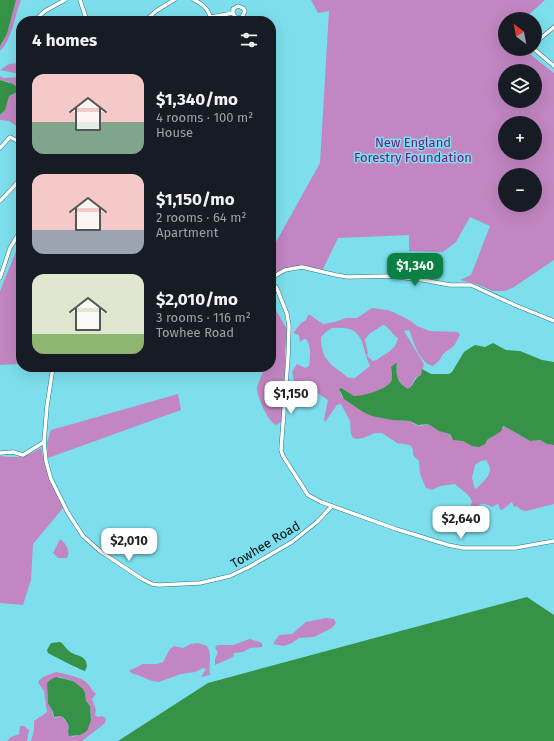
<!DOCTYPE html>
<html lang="en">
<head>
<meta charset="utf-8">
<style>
  body { margin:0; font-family:"Fira Sans",sans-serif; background:#242831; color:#f1f3f6; height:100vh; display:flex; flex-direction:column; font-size:15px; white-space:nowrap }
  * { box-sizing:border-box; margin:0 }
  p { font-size:13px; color:#9ea1a6 }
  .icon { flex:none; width:22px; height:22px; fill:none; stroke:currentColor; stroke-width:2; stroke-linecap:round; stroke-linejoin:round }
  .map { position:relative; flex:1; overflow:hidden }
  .drawer { position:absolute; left:16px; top:16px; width:260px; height:356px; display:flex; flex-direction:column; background:#171b24; border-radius:16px; box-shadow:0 4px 16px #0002 }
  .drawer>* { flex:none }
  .needle { width:26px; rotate:328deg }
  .fabs { position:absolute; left:498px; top:12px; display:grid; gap:8px }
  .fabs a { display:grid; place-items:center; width:44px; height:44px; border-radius:50%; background:#171b24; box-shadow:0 4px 16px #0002; font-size:20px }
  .price { position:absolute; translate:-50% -34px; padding:0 9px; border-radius:8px; background:#fff; color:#222; font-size:13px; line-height:26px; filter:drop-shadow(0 1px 2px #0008) }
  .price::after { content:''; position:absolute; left:50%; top:24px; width:12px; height:9px; margin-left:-6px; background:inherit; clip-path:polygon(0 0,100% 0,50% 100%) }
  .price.selected { background:#0b8043; color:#fff }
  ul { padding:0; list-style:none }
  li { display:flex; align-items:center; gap:12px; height:100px; padding:0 16px }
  li span { display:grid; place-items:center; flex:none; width:112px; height:80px; border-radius:12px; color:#555 }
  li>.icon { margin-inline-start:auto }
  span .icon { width:48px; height:48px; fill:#fffc; stroke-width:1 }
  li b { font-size:17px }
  h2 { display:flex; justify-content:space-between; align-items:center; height:48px; padding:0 16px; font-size:17px }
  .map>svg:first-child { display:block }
  .green { fill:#c286c2; fill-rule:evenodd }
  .water { fill:#359246 }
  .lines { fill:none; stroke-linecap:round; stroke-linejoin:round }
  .minor-casing { stroke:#287680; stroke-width:4.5 }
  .minor { stroke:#fff; stroke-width:3.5 }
  .labels { text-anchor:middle; stroke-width:3; stroke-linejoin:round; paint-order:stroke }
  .park-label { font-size:13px; fill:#79187c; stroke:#7ddfed }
  .street-label { font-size:13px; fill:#001012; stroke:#7ddfed }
</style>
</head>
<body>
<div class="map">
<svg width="554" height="741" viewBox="0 0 554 741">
  <rect width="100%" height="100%" fill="#7ddfed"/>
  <g class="green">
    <path d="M16,0H21C15,15 12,40 0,51V46L7,34Z"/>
    <path d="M311,0H545L524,19H505V49H534L531,55L554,73V260L514,287L505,291H493L476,284L460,280L471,275L490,226L470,217L456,242L443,252L409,251V235L338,238L322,271C296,265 295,264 271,276V251L320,163L329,11L318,13ZM505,71H535V101H505ZM505,123H535V153H505ZM505,175H535V205H505Z"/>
    <path d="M21,63V74L0,70L9,64Z"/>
    <path d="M0,76L4,78L21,77V129L9,121L0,120V115L2,114L9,96L19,91L9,82L0,80Z"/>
    <path d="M21,239V364L0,365V291Z"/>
    <path d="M274,307L288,331L285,351V370L282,417L281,422L276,425C268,422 256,395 257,387C259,380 263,374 265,367H271V345L276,336C275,334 274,332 273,329C272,328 271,311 271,308Z"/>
    <path d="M372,308L387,310L393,312L411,321L417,326L430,331L458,332L460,335L454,346L443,354L439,361L433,366C419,363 414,342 409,330L404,331L424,364L421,375L415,378L410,389H406C398,378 395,380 397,363L391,367C392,372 393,379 390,383C386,389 361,398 355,396C350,396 344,391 341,388L340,392L342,397L363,412L380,417L403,421H410L416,425L421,426L428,424L434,428L450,434L451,438L466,442L486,443L488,439L504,426L530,441L540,440L547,444L554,445V504L526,511L521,510L517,506L514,507L512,502L502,510L500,509L498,504L492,507C480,500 481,506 471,510L470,508C470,507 472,503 472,502C471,495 460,489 455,484L440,486L432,490L426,488L420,474L419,461L413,455V449L410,445L397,443L382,433H375L363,438L357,439L353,438L351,434L350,421L341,404L337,405L325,422L324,419L328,400L314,391L310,381L307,380L302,382C300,389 304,397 296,401L293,393L294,381L292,372L297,364L305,368L309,366C310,357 312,347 306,339H304L300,342L299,335L293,333L301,323L306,320L308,315H310L323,324L335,322L346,318H357ZM384,325C390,328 392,335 398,338C396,347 392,350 384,355C380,357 378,360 373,361L367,356L368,353L365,340C369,332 375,331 381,326ZM332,328C366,325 360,344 370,366L355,378C348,379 346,376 341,372C327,362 321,356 321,337L326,332ZM486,460C493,470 490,475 482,483C479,486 478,488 475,489L472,478L475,465L481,461Z"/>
    <path d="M178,394L181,410L48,458L47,443L51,430Z"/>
    <path d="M41,448L48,475L63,508L33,544L31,580L23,605L0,603V456C18,458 25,458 41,448Z"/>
    <path d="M60,539C66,543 71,552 67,558H58L53,553Z"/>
    <path d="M326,618L334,619L336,623L332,628L314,637L299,638L292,643L284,646L273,644L279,635L292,634L306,622Z"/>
    <path d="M250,639L262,643V647L250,648L243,652L234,653L233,657L215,665V659L218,652L215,648L217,645H233Z"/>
    <path d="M198,643L207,646C213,656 208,664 210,675L201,677L206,669L203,668L195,672L181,674L159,682L152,681L138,675L133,674L129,671L143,664H157L163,662L170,649L174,646L183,648L191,644Z"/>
    <path d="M57,672C66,675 81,676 88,684C91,687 92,691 96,694L92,699L96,710L95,715L98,717L101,716L106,718L105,723L82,741H31L34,730V721L47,712L44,691L38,682C42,676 50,674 57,672ZM59,677L73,681L85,693L86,701L90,706L91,720L82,734L72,737L68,731L69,726L62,716L55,718L53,716C53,710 49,707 48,700C47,695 48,689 47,683Z"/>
    <path d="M20,726H24L29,730L27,741H7L11,737L19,734Z"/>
  </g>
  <g class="water">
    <path d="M0,0H16L7,34L0,46Z"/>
    <path d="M0,80L13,84L19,89V91L9,96L5,110L0,115Z"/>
    <path d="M493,343L506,350L520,351L542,360L554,362V445L547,444L540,440L530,441L504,426L502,427V430L497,434L488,439L485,444L479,447L472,446L463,441L453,440L450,434L439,431L428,424L418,425L410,421L392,420L372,416L363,412L344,399L339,389L341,388L354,396C363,396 384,390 390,383C393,379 392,372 391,367L396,363H397C395,376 398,383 408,389C415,385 412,380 421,375L422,369L431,374H449L452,372L464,352L470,348L475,345L485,347Z"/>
    <path d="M527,597L554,615V741H118L208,683Z"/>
    <path d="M60,642C64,644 65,648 69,651C76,657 86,654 87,666L85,671C81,670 51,655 48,653L47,650L51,643Z"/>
    <path d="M56,677L73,681L83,689L85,693L86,701L90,706L91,720L87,731L80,735L69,736L68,731L69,726C63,716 64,715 54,717L53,712L48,703L47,683L50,680Z"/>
  </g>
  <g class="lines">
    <g class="minor-casing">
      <g id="minor">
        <path d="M80,0L87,21"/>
        <path d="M194,0C203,4 210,11 211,21"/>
        <path d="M211,17L233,13C235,18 238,19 242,17L245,11L243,8L238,6L233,9V13"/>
        <path d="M34,21L45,11L65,0"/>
        <path d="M145,21L156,11L174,0"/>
        <path d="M535,32L542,37"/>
        <path d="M535,43L554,27"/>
        <path d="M534,49L554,66"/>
        <path d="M0,148L10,137L21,143"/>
        <path d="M0,201L21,179"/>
        <path d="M0,278L10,248L21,230"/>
        <path d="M271,278L285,270L302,267L336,275L348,277L390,276L423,280L450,285H471L517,306L554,321"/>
        <path d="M271,283L276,287L278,291L287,314L289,326L288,357L281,450L283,456L308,495L321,502L396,529L448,545L463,548H515L554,541"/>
        <path d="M53,367L47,406L44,442L46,461L51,479L68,513L83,536L100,551L142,579L152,584L159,585L200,583L230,576L249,567L292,542L317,522L332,506"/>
        <path d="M0,453L13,452L23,455L44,442"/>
      </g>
    </g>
    <use href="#minor" class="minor"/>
  </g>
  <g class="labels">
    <g class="park-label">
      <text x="413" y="147">New England<tspan x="413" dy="15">Forestry Foundation</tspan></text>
    </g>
    <g class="street-label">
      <text transform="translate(265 544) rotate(-31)" y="5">Towhee Road</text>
    </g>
  </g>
</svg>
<div class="fabs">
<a><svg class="needle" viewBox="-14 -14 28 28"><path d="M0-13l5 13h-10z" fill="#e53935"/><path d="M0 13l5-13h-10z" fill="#9ea1a6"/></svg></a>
<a><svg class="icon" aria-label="layers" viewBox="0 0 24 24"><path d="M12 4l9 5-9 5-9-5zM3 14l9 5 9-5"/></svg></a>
<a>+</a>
<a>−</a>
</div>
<b class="price selected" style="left:415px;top:287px">$1,340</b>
<b class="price" style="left:291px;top:415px">$1,150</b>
<b class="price" style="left:461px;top:540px">$2,640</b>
<b class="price" style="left:129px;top:562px">$2,010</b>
<section class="drawer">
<h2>4 homes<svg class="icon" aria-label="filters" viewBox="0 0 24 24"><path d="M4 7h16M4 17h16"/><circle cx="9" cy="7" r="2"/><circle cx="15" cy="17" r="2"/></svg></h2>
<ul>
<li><span style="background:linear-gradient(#f6c9c9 60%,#7fa58c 0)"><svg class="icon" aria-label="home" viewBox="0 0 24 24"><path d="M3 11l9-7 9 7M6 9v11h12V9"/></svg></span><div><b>$1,340/mo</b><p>4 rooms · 100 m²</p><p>House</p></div></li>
<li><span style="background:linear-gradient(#f6c9c9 70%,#9aa5b1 0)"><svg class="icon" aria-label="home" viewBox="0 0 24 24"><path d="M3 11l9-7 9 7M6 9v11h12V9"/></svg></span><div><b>$1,150/mo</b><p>2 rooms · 64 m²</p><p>Apartment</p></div></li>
<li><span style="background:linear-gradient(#dfe7d0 75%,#8fb573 0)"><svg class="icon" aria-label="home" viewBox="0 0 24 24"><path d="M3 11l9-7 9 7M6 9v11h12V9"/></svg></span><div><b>$2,010/mo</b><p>3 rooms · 116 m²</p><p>Towhee Road</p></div></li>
</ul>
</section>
</div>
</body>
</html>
